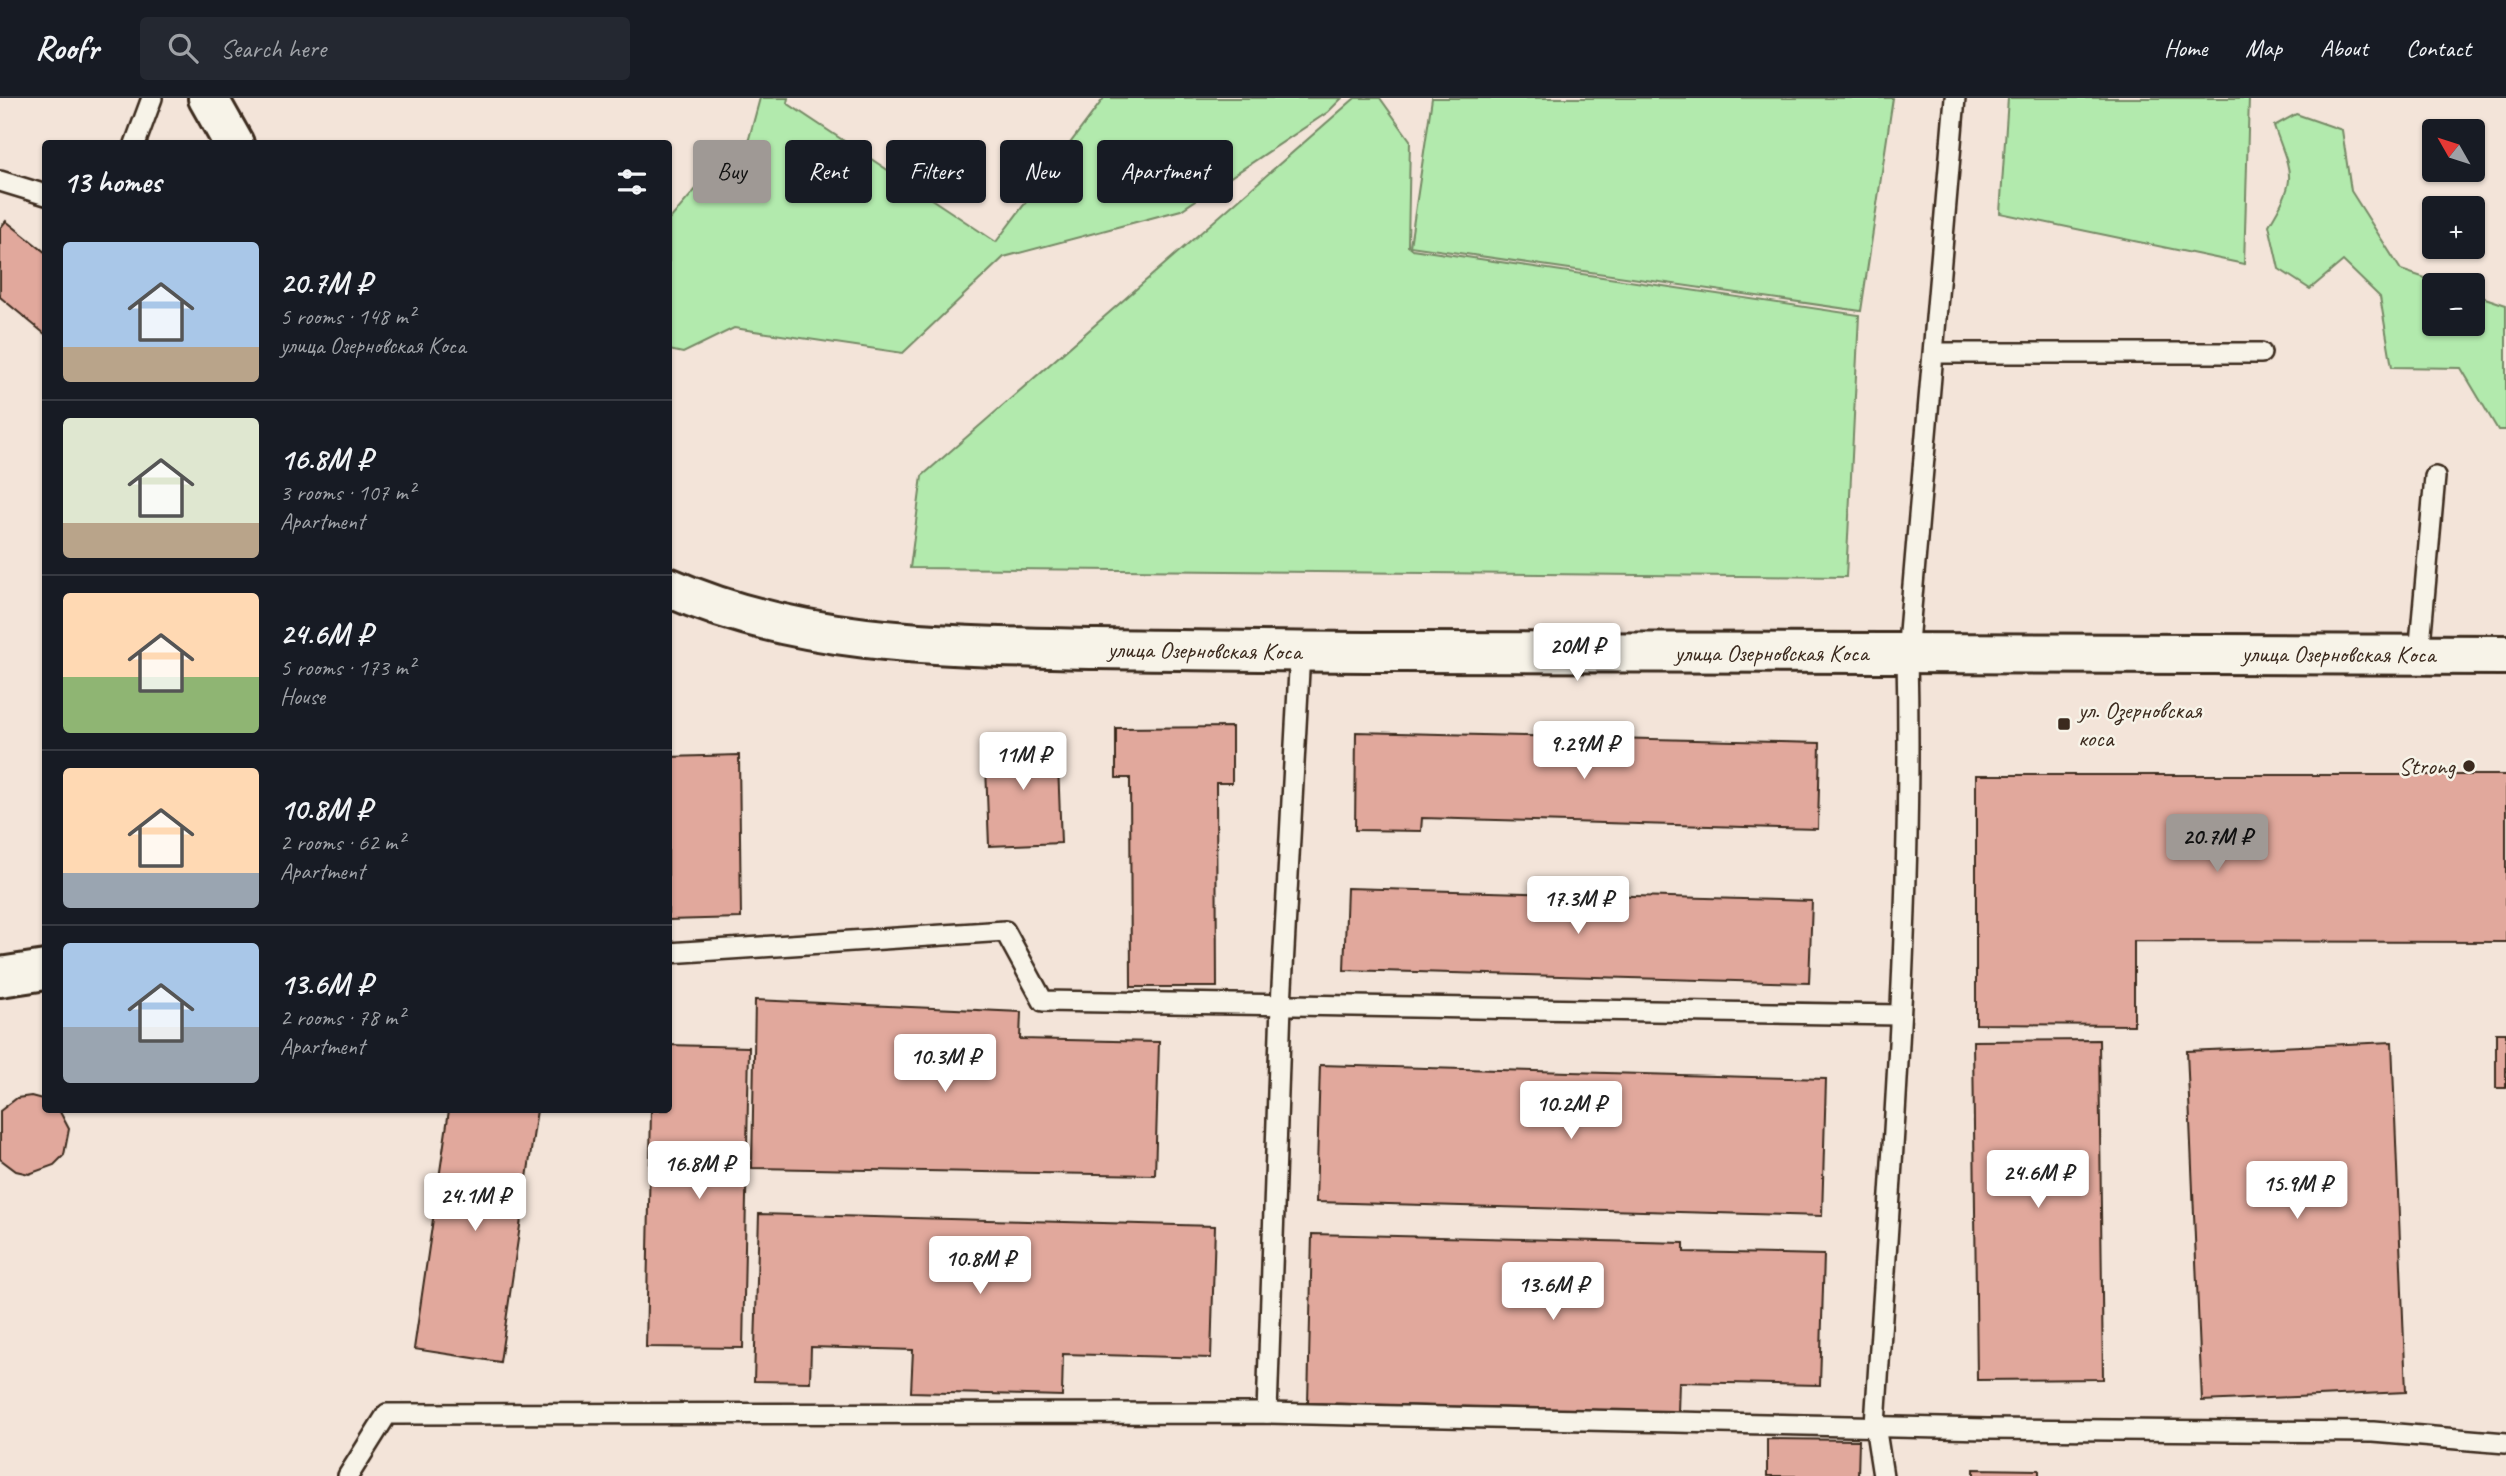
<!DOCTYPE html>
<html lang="en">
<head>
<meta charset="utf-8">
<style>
  body { margin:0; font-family:Caveat,sans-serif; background:#242831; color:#f1f3f6; height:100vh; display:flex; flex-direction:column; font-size:26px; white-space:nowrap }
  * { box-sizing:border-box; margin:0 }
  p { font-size:23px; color:#9ea1a6 }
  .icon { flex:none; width:38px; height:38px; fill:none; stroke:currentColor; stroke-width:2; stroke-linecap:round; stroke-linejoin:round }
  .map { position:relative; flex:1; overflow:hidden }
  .sheet { position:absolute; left:42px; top:42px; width:630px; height:973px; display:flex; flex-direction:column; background:#171b24; border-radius:7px; box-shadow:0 2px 5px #0004 }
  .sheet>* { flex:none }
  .guide { position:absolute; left:693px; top:42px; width:665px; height:63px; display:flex; gap:14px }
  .needle { width:46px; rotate:309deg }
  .fabs { position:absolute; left:2422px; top:21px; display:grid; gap:14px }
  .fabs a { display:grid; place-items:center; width:63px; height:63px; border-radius:7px; background:#171b24; box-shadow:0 2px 5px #0004; font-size:35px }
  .price { position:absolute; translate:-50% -60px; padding:0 16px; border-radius:7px; background:#fff; color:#222; font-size:23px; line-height:46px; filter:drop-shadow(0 2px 4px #0008) }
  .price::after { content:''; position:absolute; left:50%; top:42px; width:21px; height:16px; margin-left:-10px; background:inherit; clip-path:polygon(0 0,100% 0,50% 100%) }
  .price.current { background:#9f9995; color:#111 }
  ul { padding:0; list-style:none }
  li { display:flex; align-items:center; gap:21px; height:175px; padding:0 21px }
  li+li { border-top:2px solid #363941 }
  li span { display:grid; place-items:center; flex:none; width:196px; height:140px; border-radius:7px; color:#555 }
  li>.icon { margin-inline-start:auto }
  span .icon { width:84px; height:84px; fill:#fffc; stroke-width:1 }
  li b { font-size:30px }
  h2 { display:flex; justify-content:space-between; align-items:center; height:84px; padding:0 21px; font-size:30px }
  .pill { padding:0 24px; border-radius:7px; background:#171b24; box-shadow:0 2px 5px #0004; font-size:24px; line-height:63px }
  .pill.current { background:#9f9995; color:#111 }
  header { display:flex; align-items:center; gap:42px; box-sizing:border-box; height:98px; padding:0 35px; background:#171b24; border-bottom:2px solid #363941 }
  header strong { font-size:33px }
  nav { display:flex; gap:38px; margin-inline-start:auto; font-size:24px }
  .search { width:490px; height:63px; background:#242831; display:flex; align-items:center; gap:18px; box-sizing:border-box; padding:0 24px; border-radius:7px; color:#9ea1a6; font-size:26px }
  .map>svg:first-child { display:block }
  .green { fill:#b2eaad; stroke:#768a66; stroke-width:2 }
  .building { fill:#e1a89c; stroke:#3b2a1e; stroke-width:2 }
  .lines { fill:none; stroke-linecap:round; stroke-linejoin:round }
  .lane-casing { stroke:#3b2a1e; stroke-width:24 }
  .street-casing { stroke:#3b2a1e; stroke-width:44 }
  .secondary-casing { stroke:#3b2a1e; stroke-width:44 }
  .lane { stroke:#f7f3e8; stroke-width:19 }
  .street { stroke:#f7f3e8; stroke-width:38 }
  .secondary { stroke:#f7f3e8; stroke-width:38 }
  .poi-dot { fill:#3b2a1e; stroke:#f7f3e8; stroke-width:2.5 }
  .labels { text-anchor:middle; stroke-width:5; stroke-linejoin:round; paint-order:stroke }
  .street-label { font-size:24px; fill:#3b2a1e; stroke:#f7f3e8 }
  .poi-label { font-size:24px; fill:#3b2a1e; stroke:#f7f3e8; text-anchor:start }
</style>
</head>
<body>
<header>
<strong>Roofr</strong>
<div class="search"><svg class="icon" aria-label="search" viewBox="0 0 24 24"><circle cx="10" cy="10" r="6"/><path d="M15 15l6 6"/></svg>Search here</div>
<nav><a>Home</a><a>Map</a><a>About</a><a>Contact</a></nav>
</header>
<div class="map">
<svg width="2506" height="1378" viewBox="0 0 2506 1378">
  <rect width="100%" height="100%" fill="#f3e4d9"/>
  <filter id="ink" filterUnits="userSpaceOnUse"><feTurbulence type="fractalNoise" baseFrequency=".0143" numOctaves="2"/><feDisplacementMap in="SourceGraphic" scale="14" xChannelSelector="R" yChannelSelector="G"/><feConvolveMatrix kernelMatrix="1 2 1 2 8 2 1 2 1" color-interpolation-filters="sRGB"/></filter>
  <g filter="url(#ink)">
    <g class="green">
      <path d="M760,0H788L787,5L996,144L1104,0H1342L1328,14L1181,112L1004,159L903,255L734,230L683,255L669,252V122L716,68L744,59Z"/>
      <path d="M1355,0H1380L1410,42L1408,148L1412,151L1859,217L1846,479L910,470L922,378Z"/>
      <path d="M1432,0H1893L1861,213L1410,148Z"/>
      <path d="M2008,0H2249L2244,166L2000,115Z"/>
      <path d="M2296,16L2342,32L2351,93L2401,172L2446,187H2434V226H2473V196L2506,207V332H2498L2461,270L2392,269L2380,199L2343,163L2310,191L2279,171L2269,127C2298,79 2292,78 2274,28Z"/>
    </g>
    <g class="building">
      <path d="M6,123L46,155V237L0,199V130Z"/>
      <path d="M1232,629V685H1216L1217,889H1131L1130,680H1116V630Z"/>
      <path d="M1356,634L1820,645L1818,731L1422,720L1421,733L1355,732Z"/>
      <path d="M1057,640L1061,745L989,748L985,642Z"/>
      <path d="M739,657L741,820L668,822V659Z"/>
      <path d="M1976,677H2506V844L2134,843V927L1976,926Z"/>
      <path d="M1347,790L1812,803L1809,885L1344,872Z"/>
      <path d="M755,902L1021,914L1020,941L1159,944L1155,1077L752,1070Z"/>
      <rect x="2496" y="935" width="10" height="55"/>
      <path d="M2099,942L2103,1281L1977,1282L1973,943Z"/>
      <path d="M2392,944L2406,1294L2202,1303L2187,953Z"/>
      <path d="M668,947L749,949L743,1250L646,1249L651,1012H668Z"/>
      <path d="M1320,967L1826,981L1822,1118L1316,1104Z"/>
      <path d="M31,998L46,1002V1012H59L69,1031L64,1057L54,1067L29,1076L16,1073L0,1061V1013L17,1000Z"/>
      <path d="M449,1012H537L500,1264L414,1251Z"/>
      <path d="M759,1116L1215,1128L1211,1260L1063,1256L1062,1298L911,1294L913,1252L811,1249L810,1284L754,1283Z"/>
      <path d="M1312,1136L1684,1145V1154L1824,1157L1820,1287L1679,1284L1678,1314L1308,1305Z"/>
      <path d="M1767,1341L1859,1342L1858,1378H1767Z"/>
      <path d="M1974,1371L2039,1372V1378H1974Z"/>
    </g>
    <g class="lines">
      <g class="lane-casing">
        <g id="lane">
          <path d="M135,46L152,0"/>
          <path d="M0,83L46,97"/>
          <path d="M1934,255H2261"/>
          <path d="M2419,557L2435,379"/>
          <path d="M668,855L1005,833L1043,903L1900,917"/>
          <path d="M1267,1315L1281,907L1300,554"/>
          <path d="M348,1378L387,1316L1267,1315L1987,1331L2373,1334L2506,1345"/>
          <path d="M1883,1378L1875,1327C1891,1071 1913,814 1907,557L1955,0"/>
        </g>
      </g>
      <g class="street-casing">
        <path id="street" d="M0,879L46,872"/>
      </g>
      <g class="secondary-casing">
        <g id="secondary">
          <path d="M208,0L234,46"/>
          <path id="s1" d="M668,489C803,549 952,548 1096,551C1195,552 1294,554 1393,554C1764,556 2135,554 2506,557"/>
        </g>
      </g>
      <use href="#lane" class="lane"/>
      <use href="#street" class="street"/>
      <use href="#secondary" class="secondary"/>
    </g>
  </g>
  <g class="poi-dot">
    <rect x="2057" y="619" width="14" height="14" rx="3.5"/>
    <circle cx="2469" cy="668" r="7"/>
  </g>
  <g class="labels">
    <g class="street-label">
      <text dy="8" stroke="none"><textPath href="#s1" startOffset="544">улица Озерновская Коса</textPath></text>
      <text dy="8" stroke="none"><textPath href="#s1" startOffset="1111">улица Озерновская Коса</textPath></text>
      <text dy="8" stroke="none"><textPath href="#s1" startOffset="1678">улица Озерновская Коса</textPath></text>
    </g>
    <g class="poi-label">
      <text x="2078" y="620">ул. Озерновская<tspan x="2078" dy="28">коса</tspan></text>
      <text x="2455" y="676" text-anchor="end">Strong</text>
    </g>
  </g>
</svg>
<div class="fabs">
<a><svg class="needle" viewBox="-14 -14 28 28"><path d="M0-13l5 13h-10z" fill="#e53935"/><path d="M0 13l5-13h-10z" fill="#9ea1a6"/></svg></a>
<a>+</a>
<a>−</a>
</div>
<b class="price" style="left:1577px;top:585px">20M ₽</b>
<b class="price" style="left:1584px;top:683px">9.29M ₽</b>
<b class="price" style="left:1023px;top:694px">11M ₽</b>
<b class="price current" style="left:2217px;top:776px">20.7M ₽</b>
<b class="price" style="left:1578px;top:838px">17.3M ₽</b>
<b class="price" style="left:945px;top:996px">10.3M ₽</b>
<b class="price" style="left:1571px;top:1043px">10.2M ₽</b>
<b class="price" style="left:699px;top:1103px">16.8M ₽</b>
<b class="price" style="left:2038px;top:1112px">24.6M ₽</b>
<b class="price" style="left:2297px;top:1123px">15.9M ₽</b>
<b class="price" style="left:475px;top:1135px">24.1M ₽</b>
<b class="price" style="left:980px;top:1198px">10.8M ₽</b>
<b class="price" style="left:1553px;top:1224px">13.6M ₽</b>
<div class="guide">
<a class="pill current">Buy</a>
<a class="pill">Rent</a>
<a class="pill">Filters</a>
<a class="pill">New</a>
<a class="pill">Apartment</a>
</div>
<section class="sheet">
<h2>13 homes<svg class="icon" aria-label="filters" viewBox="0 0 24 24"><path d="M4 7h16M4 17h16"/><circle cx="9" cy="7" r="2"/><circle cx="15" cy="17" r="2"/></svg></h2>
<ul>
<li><span style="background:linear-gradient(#a9c7e8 75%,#b9a48a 0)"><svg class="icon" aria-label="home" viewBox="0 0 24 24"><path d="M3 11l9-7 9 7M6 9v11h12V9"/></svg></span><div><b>20.7M ₽</b><p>5 rooms · 148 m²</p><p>улица Озерновская Коса</p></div></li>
<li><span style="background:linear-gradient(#dfe7d0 75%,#b9a48a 0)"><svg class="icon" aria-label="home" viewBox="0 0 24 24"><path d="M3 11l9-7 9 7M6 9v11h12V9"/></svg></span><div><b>16.8M ₽</b><p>3 rooms · 107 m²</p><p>Apartment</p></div></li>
<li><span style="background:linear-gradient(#ffd9b3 60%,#8fb573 0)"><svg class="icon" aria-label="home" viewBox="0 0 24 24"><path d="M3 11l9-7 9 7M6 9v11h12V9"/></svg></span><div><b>24.6M ₽</b><p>5 rooms · 173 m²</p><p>House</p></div></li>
<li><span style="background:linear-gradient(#ffd9b3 75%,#9aa5b1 0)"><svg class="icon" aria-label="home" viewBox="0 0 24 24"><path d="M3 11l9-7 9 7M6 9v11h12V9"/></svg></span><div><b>10.8M ₽</b><p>2 rooms · 62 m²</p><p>Apartment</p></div></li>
<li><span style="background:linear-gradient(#a9c7e8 60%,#9aa5b1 0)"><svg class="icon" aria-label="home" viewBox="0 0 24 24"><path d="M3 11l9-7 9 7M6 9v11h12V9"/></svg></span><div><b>13.6M ₽</b><p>2 rooms · 78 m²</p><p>Apartment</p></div></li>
</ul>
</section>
</div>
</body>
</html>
